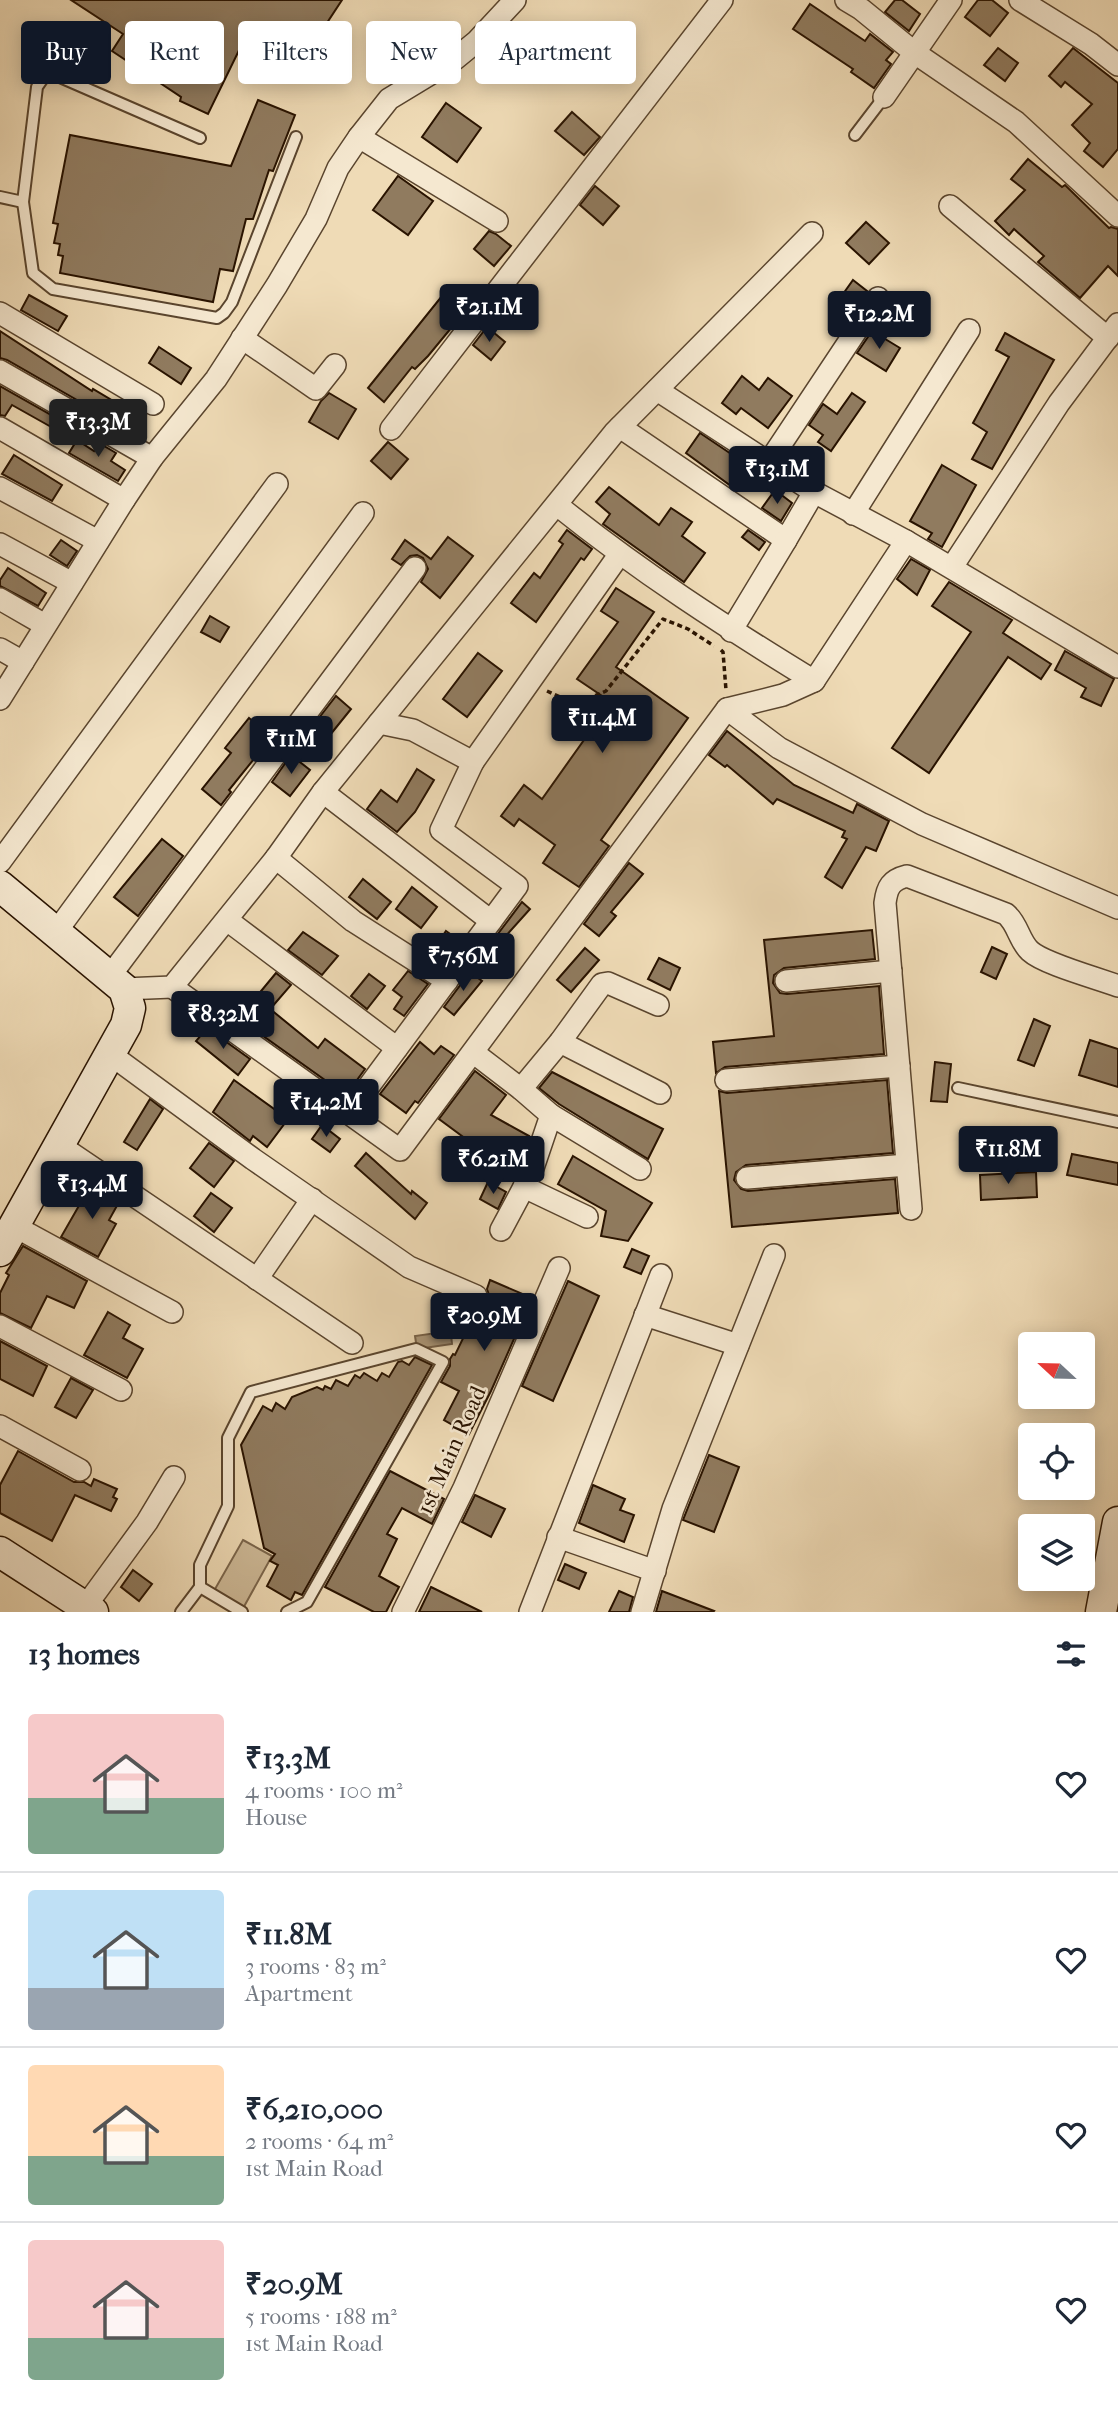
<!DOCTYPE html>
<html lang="en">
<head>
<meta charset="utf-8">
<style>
  body { margin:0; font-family:"IM FELL French Canon",serif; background:#f2f2f3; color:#1f2937; height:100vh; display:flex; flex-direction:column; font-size:26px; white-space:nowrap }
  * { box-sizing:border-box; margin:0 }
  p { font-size:23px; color:#747a83 }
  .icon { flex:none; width:38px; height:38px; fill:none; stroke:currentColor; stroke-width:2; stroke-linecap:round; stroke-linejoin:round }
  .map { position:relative; height:1612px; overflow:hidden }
  .drawer { display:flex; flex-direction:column; background:#fff; flex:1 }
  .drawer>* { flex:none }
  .banner { position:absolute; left:21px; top:21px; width:700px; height:63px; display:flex; gap:14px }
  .needle { width:46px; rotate:292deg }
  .buttons { position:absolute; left:1018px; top:1332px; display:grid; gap:14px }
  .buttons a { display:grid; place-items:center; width:77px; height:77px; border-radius:7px; background:#fff; box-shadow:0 4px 18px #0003; font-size:35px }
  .price { position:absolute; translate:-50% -60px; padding:0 16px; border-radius:7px; background:#111827; color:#fff; font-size:23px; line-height:46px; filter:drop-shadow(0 2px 4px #0008) }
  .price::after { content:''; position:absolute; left:50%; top:42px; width:21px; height:16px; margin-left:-10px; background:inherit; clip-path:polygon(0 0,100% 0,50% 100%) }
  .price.current { background:#222; color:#fff }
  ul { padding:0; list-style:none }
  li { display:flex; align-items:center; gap:21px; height:175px; padding:0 28px }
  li+li { border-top:2px solid #e0e1e3 }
  li span { display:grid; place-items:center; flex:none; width:196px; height:140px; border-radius:7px; color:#555 }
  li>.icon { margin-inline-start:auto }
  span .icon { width:84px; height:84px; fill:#fffc; stroke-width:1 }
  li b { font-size:30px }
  h2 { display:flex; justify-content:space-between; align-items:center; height:84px; padding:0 28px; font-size:30px }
  .pill { padding:0 24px; border-radius:7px; background:#fff; box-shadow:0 4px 18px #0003; font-size:24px; line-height:63px }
  .pill.current { background:#111827; color:#fff }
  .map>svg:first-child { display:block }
  .green { fill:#cdb997; stroke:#7b664c; stroke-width:2 }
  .water { fill:#ac9778; stroke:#786248; stroke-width:2 }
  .building { fill:#907b5f; stroke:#291300; stroke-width:2 }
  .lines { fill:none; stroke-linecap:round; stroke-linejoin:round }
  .lane-casing { stroke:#5a452e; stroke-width:14 }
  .street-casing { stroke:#5a452e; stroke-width:24 }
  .secondary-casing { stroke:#291300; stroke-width:33 }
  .path { stroke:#291300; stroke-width:3.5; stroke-dasharray:5 3.5; stroke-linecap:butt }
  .lane { stroke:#f5e8d0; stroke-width:10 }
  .street { stroke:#f5e8d0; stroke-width:21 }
  .secondary { stroke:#f5e8d0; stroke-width:30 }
  .labels { text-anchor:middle; stroke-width:5; stroke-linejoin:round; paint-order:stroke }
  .street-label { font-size:23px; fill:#291300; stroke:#f5e8d0 }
</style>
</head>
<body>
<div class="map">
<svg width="1118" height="1612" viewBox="0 0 1118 1612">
  <rect width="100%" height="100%" fill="#efdbb6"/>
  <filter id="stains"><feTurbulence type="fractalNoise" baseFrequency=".00286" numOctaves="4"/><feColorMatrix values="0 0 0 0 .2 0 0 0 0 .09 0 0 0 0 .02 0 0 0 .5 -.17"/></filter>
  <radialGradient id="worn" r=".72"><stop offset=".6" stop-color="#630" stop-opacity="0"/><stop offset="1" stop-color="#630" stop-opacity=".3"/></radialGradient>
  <path class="green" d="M243,1540L272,1556L241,1612L211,1596Z"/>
  <path class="water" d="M443,1332L444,1336L451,1335L452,1344L417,1349L415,1336Z"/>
  <g class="building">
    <path d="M71,0H342L294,73L244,40L208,114L180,101L181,97L112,51L123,34Z"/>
    <path d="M895,0H902L920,14L909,31L885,12Z"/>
    <path d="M978,0H992L1008,13L990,36L965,17Z"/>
    <path d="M810,4L865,41L870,34L893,52L886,60L891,64L874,88L851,72L853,69L793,29Z"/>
    <path d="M998,48L1018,63L1005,81L984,65Z"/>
    <path d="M1073,48L1118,83V149L1103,167L1084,151L1090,143L1072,125L1092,104L1065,82L1061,87L1049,76Z"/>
    <path d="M258,100L295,115L273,171L269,170L253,219H246L233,271L220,269L213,302L60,273L63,256L58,255L60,244L54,243L58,224L53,223L70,135L231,166Z"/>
    <path d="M446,103L481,128L457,162L422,137Z"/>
    <path d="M572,112L600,137L584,155L555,131Z"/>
    <path d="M1028,159L1062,187L1065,185L1109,228L1111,227L1118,229V276L1108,266L1080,298L1038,262L1044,256L1014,229L1009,235L995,221L1025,190L1011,179Z"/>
    <path d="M398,176L433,201L408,235L373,210Z"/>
    <path d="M595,186L619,206L603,225L580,205Z"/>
    <path d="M866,222L889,243L869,264L846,243Z"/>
    <path d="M489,231L496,234L511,246L494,266L474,249Z"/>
    <path d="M853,280L867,291L857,306L843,294Z"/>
    <path d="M446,291L466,310L428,356L415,369L412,367L384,402L368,388Z"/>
    <path d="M29,295L67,316L58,331L21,310Z"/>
    <path d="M843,312L850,317L838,334L830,328Z"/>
    <path d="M487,327L505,342L491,360L473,345Z"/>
    <path d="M0,331L92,391L93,389L140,417L131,431L7,360L0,358Z"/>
    <path d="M872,331L900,348L886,371L857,353Z"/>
    <path d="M1005,333L1054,360L992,469L972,459L987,432L973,423L1009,357L996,350Z"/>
    <path d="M159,347L191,368L181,384L149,363Z"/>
    <path d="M742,376L759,390L768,378L792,396L768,428L741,408L736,414L722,403Z"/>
    <path d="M0,386L58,419L53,428L12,405L5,416L0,415Z"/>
    <path d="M329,393L356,409L338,439L309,422L321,401Z"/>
    <path d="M852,393L865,402L831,451L818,442L823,435L809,425L823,404L837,414Z"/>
    <path d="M700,433L746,464L731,486L686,453Z"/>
    <path d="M77,440L94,451L99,443L116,453L111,461L125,470L118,481L69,453Z"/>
    <path d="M388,442L408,459L391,479L371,461Z"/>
    <path d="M14,455L62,485L52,501L2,474Z"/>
    <path d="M942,465L976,485L942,547L928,539L932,533L910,521Z"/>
    <path d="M609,487L659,525L671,508L692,522L682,536L705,553L684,582L603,524L610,514L596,502Z"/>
    <path d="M775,490L792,503L781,521L762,508Z"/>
    <path d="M567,530L592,549L584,560L581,558L536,622L511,603L534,573L540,578L563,544L559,541Z"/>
    <path d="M748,530L765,542L759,550L742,537Z"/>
    <path d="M448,537L473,556L440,598L421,582L428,569L423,558L417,555L410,556L401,565L392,559L405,540L431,559Z"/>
    <path d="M61,540L77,551L67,566L50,555Z"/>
    <path d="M911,559L930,570L917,595L897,579Z"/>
    <path d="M8,568L46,593L38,606L0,586V580Z"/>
    <path d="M949,582L1012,620L1003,633L1051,664L1041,679L1008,657L929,773L892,748L971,632L932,606Z"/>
    <path d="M616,588L654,612L616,667L688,718L601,840L609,846L579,887L543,863L555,845L519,819L514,826L501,816L524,785L542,799L611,702L577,679L618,622L601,611Z"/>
    <path d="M210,616L229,627L220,642L201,632Z"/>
    <path d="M1065,651L1114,679L1101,706L1081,697L1086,688L1055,670Z"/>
    <path d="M478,653L502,671L467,717L443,699Z"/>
    <path d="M336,696L351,709L330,735L315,723Z"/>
    <path d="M249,718L271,737L270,739L229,790L231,792L221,805L202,789L231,753L225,748Z"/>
    <path d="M727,731L794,785L853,813L857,804L889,821L876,851L866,847L842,888L825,877L847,839L842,837L845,831L777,799L773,804L727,765L725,767L709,755Z"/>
    <path d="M291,755L310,770L290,796L272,782Z"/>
    <path d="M417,769L434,780L415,812L397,832L367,809L381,790L397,802Z"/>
    <path d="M162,839L183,856L138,916L114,897Z"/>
    <path d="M629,863L643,874L611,912L616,916L599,936L584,924Z"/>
    <path d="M363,879L391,902L377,919L349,897Z"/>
    <path d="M412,887L437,907L421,928L396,909Z"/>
    <path d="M522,902L530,909L496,947L491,943Z"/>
    <path d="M872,930L875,959L784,968L774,975L773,983L780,993L787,994L879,986L884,1054L725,1067L716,1073L713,1042L774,1036L764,940Z"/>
    <path d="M446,931L460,941L444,963L430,955Z"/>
    <path d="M303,932L338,956L322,975L288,950Z"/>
    <path d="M992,947L1007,954L996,979L981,972Z"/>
    <path d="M585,948L599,960L571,992L557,980Z"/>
    <path d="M659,958L680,968L670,990L648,979Z"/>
    <path d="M408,971L428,984L404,1016L394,1009L402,997L393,990Z"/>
    <path d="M470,972L482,981L454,1015L444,1007Z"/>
    <path d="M276,973L291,985L271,1008L257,996Z"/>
    <path d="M369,974L385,986L367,1009L351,996Z"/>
    <path d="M259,1000L318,1048L325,1039L365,1069L346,1095L242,1021Z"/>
    <path d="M1034,1019L1050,1026L1034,1066L1018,1060Z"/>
    <path d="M207,1028L250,1059L238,1075L196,1041Z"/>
    <path d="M1090,1040L1118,1049V1087L1079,1075Z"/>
    <path d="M420,1042L434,1054L441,1046L454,1055L418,1103L415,1101L406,1113L380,1094Z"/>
    <path d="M935,1062L951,1064L947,1102L931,1101Z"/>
    <path d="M475,1071L506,1095L491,1115L529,1136L507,1176L489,1166L493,1159L439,1119Z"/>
    <path d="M552,1072L663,1129L648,1159L559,1104L539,1088Z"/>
    <path d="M234,1080L288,1119L267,1147L253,1136L250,1141L213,1112Z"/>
    <path d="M887,1080L893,1153L746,1165L736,1172L734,1180L741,1189L748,1191L895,1179L898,1213L732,1227L719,1091L727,1093Z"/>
    <path d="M150,1099L163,1109L137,1150L124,1142Z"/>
    <path d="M322,1125L340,1139L330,1152L312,1139Z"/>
    <path d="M209,1143L234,1161L214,1187L190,1168Z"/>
    <path d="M366,1153L411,1194L412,1191L427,1203L415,1219L355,1166Z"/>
    <path d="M1072,1154L1118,1163V1185L1067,1175Z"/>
    <path d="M573,1156L652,1203L628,1241L601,1236L606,1211L558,1184Z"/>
    <path d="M1036,1172L1037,1197L981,1200L980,1175Z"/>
    <path d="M488,1182L506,1192L498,1209L480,1199Z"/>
    <path d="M92,1183L119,1202L109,1220L116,1224L98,1257L61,1237Z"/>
    <path d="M211,1193L232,1208L214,1232L194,1216Z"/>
    <path d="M23,1246L87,1281L74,1308L47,1296L31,1328L0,1313V1293L9,1275L6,1273Z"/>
    <path d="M632,1249L649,1256L641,1274L624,1267Z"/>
    <path d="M490,1280L532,1298L491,1391L469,1434L444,1420L459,1391L441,1382L450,1366V1359L453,1354L455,1355L469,1326H470L478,1309L488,1302L489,1295L487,1289Z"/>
    <path d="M568,1281L599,1296L553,1401L522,1386Z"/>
    <path d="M108,1312L130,1325L123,1338L143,1349L127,1378L84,1355Z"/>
    <path d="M0,1341L47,1366L33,1396L0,1379Z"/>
    <path d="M415,1357L432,1365L302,1595L295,1592L291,1600L267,1586L278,1565L270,1561L275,1554L264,1548L241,1445L263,1406L272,1411L276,1403L285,1409L292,1397L317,1387L323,1390L325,1386L331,1389L336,1380L348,1386L355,1375L360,1378L364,1373L377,1381L382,1373L389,1377L398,1362L402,1361L409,1365Z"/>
    <path d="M71,1378L93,1390L76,1418L55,1407Z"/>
    <path d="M18,1451L74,1482H84L91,1486L94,1479L117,1489L113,1497L117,1499L111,1511L75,1495L52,1541L0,1513V1485Z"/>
    <path d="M709,1455L739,1467L714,1532L683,1520Z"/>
    <path d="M390,1471L444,1499L432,1524L402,1508L387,1534L397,1539L379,1576L399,1587L386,1612H374L325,1587Z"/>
    <path d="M593,1485L625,1499L620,1510L634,1515L624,1542L579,1523Z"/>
    <path d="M475,1495L505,1509L491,1537L462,1522Z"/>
    <path d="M565,1564L586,1573L579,1589L558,1580Z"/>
    <path d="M133,1570L152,1584L139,1601L121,1587Z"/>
    <path d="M431,1587L482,1612H419Z"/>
    <path d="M619,1591L633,1597L629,1612H609Z"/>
    <path d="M662,1591L714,1611L713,1612H656Z"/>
  </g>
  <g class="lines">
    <g class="lane-casing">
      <g id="lane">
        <path d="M855,135L884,97"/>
        <path d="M0,197L23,202L37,87L44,77L53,74L200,138"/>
        <path d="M23,202L33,273L53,289L217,318L224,313L232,302L296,137"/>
        <path d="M958,1088L1118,1122"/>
        <path d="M200,1587L242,1612"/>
        <path d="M181,1612L200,1587V1565L228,1506V1438L251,1392L416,1349L443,1362L307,1602L287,1612"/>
      </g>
    </g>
    <g class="street-casing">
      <g id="street">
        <path d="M846,0L861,9L915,53L1016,122L1118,216"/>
        <path d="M1020,0L1091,44L1118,65"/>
        <path d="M884,97L951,0"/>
        <path d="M359,137L497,221"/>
        <path d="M950,206L1108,338"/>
        <path d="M0,313L153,404"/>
        <path d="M242,338L316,389L335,365"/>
        <path d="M0,371L152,458"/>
        <path d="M657,390L814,492L906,541L1118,667"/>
        <path d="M620,427L786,540L814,492"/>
        <path d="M0,428L124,500"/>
        <path d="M391,429L722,0"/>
        <path d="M769,462L878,298"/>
        <path d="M0,488L98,541"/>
        <path d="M557,505C639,571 724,626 814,681L906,541"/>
        <path d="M853,514L969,330"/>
        <path d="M0,544L72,583"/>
        <path d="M952,567L1059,403L1118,324"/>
        <path d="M0,599L45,625"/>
        <path d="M731,631L786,540"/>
        <path d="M0,649L23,662"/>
        <path d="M0,699L124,500L152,458L216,379L277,285L316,219L338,168L359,137L389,99L455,59L477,41L515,0"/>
        <path d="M727,709L779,748L922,824L1118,908"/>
        <path d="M379,723L413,730L473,762L619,555"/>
        <path d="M323,792L491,921"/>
        <path d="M276,858L353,921L447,981"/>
        <path d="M0,862L277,484"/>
        <path d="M227,920L397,1048"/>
        <path d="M56,932L363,513"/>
        <path d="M110,976L415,568"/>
        <path d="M786,981L891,971"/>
        <path d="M172,987L400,1150L727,709L783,695L814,681"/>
        <path d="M124,989L172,987L276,858L323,792L614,433L812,233"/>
        <path d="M560,1042L660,1093"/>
        <path d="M474,1053L521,1089L551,1115L640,1169"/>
        <path d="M110,1054L253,1159L409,1267L476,1296"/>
        <path d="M726,1080L899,1066"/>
        <path d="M521,1089L560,1042L602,984L608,983L658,1005"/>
        <path d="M349,1113L517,886L441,830L473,762"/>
        <path d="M551,1115L532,1171L524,1187L587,1217"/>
        <path d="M59,1145L352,1343"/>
        <path d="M747,1178L907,1165"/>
        <path d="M911,1209L885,903C887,887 891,880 907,876L1006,914C1018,924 1019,941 1030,951C1044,964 1097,978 1118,986"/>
        <path d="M14,1226L172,1312"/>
        <path d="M501,1230L524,1187"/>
        <path d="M257,1279L312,1199"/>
        <path d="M645,1315L738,1345"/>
        <path d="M0,1326L121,1390"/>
        <path d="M0,1426L80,1470"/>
        <path d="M558,1537L655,1571"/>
        <path d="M85,1607L147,1522L174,1477"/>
        <path d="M403,1612L464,1488L559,1268"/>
        <path d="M530,1612L661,1275"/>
        <path d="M642,1612L673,1509L774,1255"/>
      </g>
    </g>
    <g class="secondary-casing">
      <g id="secondary">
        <path d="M0,886L124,989L130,1008L126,1025L0,1251"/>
        <path d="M0,1552L93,1612"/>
        <path d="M1101,1612L1118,1522"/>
      </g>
    </g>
    <g class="path">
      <path d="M721,650L723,652L726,690"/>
      <path d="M547,691L560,697L583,701L606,691L663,619L688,629L714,646"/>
    </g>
    <use href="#lane" class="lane"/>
    <use href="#street" class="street"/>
    <use href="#secondary" class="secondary"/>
  </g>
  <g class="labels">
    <g class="street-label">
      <text transform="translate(451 1450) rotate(-66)" y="8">1st Main Road</text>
    </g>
  </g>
  <rect width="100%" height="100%" filter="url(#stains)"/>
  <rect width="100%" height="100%" fill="url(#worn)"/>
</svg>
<div class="buttons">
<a><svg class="needle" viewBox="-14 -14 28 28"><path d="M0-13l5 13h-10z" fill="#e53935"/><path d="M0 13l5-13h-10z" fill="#747a83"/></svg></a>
<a><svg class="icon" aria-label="locate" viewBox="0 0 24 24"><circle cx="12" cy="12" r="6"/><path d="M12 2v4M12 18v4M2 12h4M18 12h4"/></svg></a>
<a><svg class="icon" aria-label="layers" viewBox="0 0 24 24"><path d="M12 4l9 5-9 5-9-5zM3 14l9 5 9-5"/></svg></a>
</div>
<b class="price" style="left:489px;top:344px">₹21.1M</b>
<b class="price" style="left:879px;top:351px">₹12.2M</b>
<b class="price current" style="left:98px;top:459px">₹13.3M</b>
<b class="price" style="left:777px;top:506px">₹13.1M</b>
<b class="price" style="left:602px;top:755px">₹11.4M</b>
<b class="price" style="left:291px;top:776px">₹11M</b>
<b class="price" style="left:463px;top:993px">₹7.56M</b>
<b class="price" style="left:223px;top:1051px">₹8.32M</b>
<b class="price" style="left:326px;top:1139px">₹14.2M</b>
<b class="price" style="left:1008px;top:1186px">₹11.8M</b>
<b class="price" style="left:493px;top:1196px">₹6.21M</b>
<b class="price" style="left:92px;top:1221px">₹13.4M</b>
<b class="price" style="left:484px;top:1353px">₹20.9M</b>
<div class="banner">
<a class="pill current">Buy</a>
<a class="pill">Rent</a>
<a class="pill">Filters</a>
<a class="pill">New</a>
<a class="pill">Apartment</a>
</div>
</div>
<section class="drawer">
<h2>13 homes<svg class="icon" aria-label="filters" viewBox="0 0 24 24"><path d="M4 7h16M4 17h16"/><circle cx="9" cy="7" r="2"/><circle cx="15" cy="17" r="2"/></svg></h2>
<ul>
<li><span style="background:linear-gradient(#f6c9c9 60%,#7fa58c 0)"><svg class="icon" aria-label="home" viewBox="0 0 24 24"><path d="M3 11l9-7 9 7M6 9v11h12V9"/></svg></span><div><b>₹13.3M</b><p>4 rooms · 100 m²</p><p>House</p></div><svg class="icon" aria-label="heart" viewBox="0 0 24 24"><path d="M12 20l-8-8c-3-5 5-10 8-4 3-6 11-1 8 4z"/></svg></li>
<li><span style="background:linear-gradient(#bfe0f5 70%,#9aa5b1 0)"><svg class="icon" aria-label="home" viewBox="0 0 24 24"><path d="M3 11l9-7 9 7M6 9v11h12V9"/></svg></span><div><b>₹11.8M</b><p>3 rooms · 83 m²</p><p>Apartment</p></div><svg class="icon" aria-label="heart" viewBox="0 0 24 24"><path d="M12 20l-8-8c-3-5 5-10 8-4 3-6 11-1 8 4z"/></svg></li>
<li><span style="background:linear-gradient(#ffd9b3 65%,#7fa58c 0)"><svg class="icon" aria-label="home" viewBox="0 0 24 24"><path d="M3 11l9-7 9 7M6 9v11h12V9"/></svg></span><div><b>₹6,210,000</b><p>2 rooms · 64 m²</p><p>1st Main Road</p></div><svg class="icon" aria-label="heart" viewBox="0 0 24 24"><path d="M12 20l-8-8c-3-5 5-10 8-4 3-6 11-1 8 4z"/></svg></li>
<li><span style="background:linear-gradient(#f6c9c9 70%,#7fa58c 0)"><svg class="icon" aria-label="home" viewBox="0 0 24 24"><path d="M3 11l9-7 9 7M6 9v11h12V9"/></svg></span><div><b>₹20.9M</b><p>5 rooms · 188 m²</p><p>1st Main Road</p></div><svg class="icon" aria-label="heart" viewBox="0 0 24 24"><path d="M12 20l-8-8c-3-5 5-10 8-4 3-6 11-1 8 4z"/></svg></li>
</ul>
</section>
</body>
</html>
